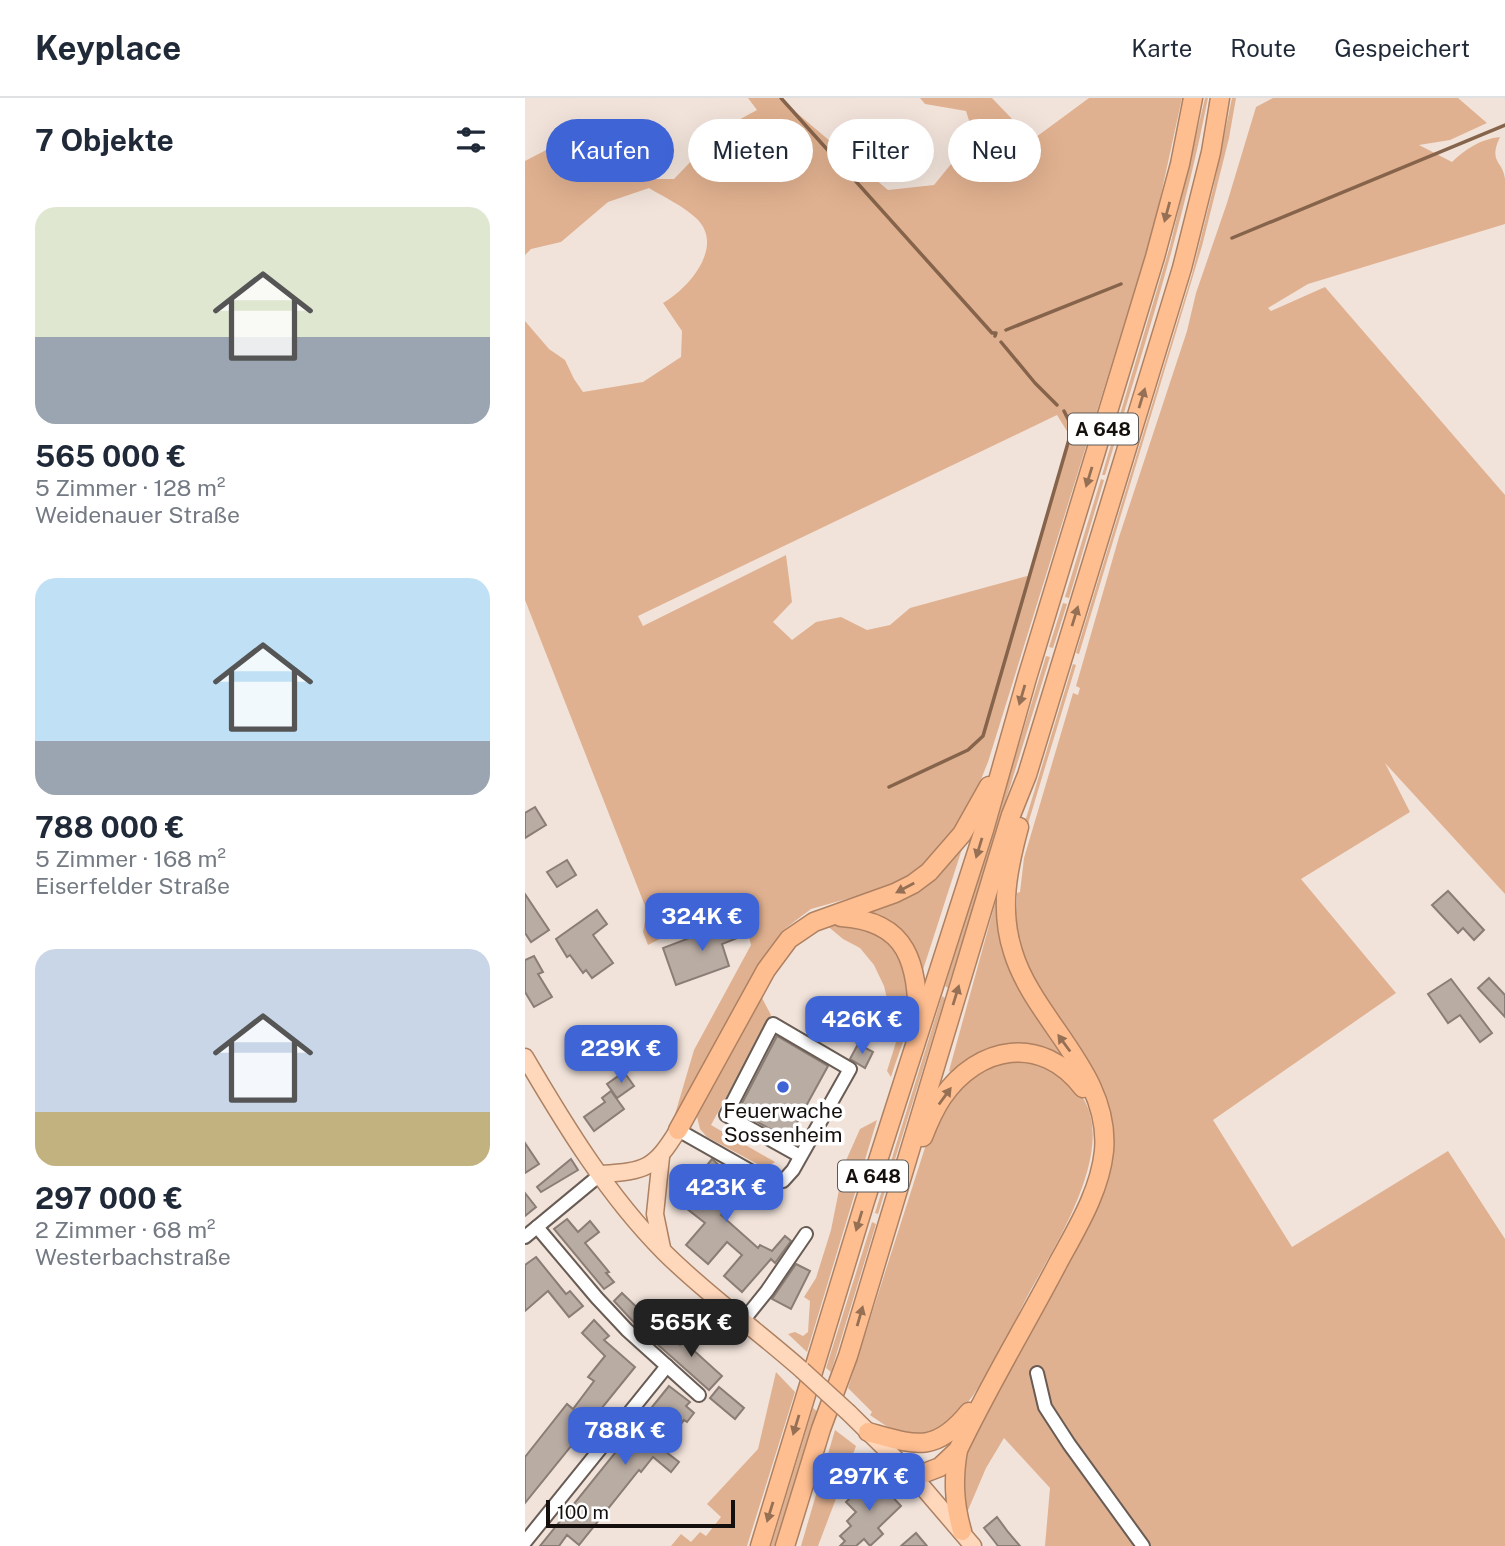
<!DOCTYPE html>
<html lang="de">
<head>
<meta charset="utf-8">
<style>
  body { margin:0; font-family:"Public Sans",sans-serif; background:#f6f6f7; color:#1f2937; height:100vh; display:flex; flex-direction:column; font-size:26px; white-space:nowrap }
  * { box-sizing:border-box; margin:0 }
  p { font-size:23px; color:#747a83 }
  .icon { flex:none; width:38px; height:38px; fill:none; stroke:currentColor; stroke-width:2; stroke-linecap:round; stroke-linejoin:round }
  .map { position:relative; flex:1; overflow:hidden }
  .drawer { display:flex; flex-direction:column; background:#fff; width:525px }
  .drawer>* { flex:none }
  .banner { position:absolute; left:21px; top:21px; width:665px; height:63px; display:flex; gap:14px }
  .scale { position:absolute; left:21px; bottom:18px; width:189px; box-sizing:border-box; padding-left:7px; border:4px solid #15100d; border-top:0; font-size:19px; line-height:24px; white-space:nowrap; color:#15100d; -webkit-text-stroke:5px #fff; paint-order:stroke }
  .price { position:absolute; translate:-50% -60px; padding:0 16px; border-radius:14px; background:#3f64d6; color:#fff; font-size:23px; line-height:46px; filter:drop-shadow(0 2px 4px #0008) }
  .price::after { content:''; position:absolute; left:50%; top:42px; width:21px; height:16px; margin-left:-10px; background:inherit; clip-path:polygon(0 0,100% 0,50% 100%) }
  .price.active { background:#222; color:#fff }
  ul { padding:0; list-style:none }
  li { display:grid; align-content:center; gap:14px; height:371px; padding:0 35px }
  li span { display:grid; place-items:center; height:217px; border-radius:21px; color:#555 }
  li>.icon { margin-inline-start:auto }
  span .icon { width:126px; height:126px; fill:#fffc; stroke-width:1 }
  li b { font-size:30px }
  h2 { display:flex; justify-content:space-between; align-items:center; height:84px; padding:0 35px; font-size:30px }
  .tag { padding:0 24px; border-radius:32px; background:#fff; box-shadow:0 7px 28px #0002; font-size:24px; line-height:63px }
  .tag.active { background:#3f64d6; color:#fff }
  header { display:flex; align-items:center; gap:42px; box-sizing:border-box; height:98px; padding:0 35px; background:#fff; border-bottom:2px solid #e0e1e3 }
  header strong { font-size:33px }
  nav { display:flex; gap:38px; margin-inline-start:auto; font-size:24px }
  main { display:flex; flex:1; min-height:0 }
  .map>svg:first-child { display:block }
  .green { fill:#e0b190; fill-rule:evenodd }
  .lines { fill:none; stroke-linecap:round; stroke-linejoin:round }
  .stream { stroke:#86644b; stroke-width:3.5 }
  .building { fill:#b9aca3; stroke:#8a7d75; stroke-width:2 }
  .minor-casing { stroke:#685c54; stroke-width:16 }
  .major-casing { stroke:#ad8162; stroke-width:19 }
  .highway-casing { stroke:#ad8162; stroke-width:21 }
  .minor { stroke:#fff; stroke-width:12 }
  .major { stroke:#ffd8bc; stroke-width:16 }
  .highway { stroke:#ffbe90; stroke-width:18 }
  .major-bridge-casing { stroke:#ad8162; stroke-width:19; stroke-linecap:butt }
  .major-bridge { stroke:#ffd8bc; stroke-width:16 }
  .oneway { fill:#967055 }
  .poi-dot { fill:#3f64d6; stroke:#fff; stroke-width:2.5 }
  .labels { text-anchor:middle; stroke-width:7; stroke-linejoin:round; paint-order:stroke }
  .shield { fill:#fff; stroke:#5b5856; stroke-width:2 }
  .shield-label { font-size:19px; font-weight:bold; fill:#15100d }
  .poi-label { font-size:21px; fill:#15100d; stroke:#fff }
</style>
</head>
<body>
<header>
<strong>Keyplace</strong>
<nav><a>Karte</a><a>Route</a><a>Gespeichert</a></nav>
</header>
<main>
<section class="drawer">
<h2>7 Objekte<svg class="icon" aria-label="filters" viewBox="0 0 24 24"><path d="M4 7h16M4 17h16"/><circle cx="9" cy="7" r="2"/><circle cx="15" cy="17" r="2"/></svg></h2>
<ul>
<li><span style="background:linear-gradient(#dfe7d0 60%,#9aa5b1 0)"><svg class="icon" aria-label="home" viewBox="0 0 24 24"><path d="M3 11l9-7 9 7M6 9v11h12V9"/></svg></span><div><b>565 000 €</b><p>5 Zimmer · 128 m²</p><p>Weidenauer Straße</p></div></li>
<li><span style="background:linear-gradient(#bfe0f5 75%,#9aa5b1 0)"><svg class="icon" aria-label="home" viewBox="0 0 24 24"><path d="M3 11l9-7 9 7M6 9v11h12V9"/></svg></span><div><b>788 000 €</b><p>5 Zimmer · 168 m²</p><p>Eiserfelder Straße</p></div></li>
<li><span style="background:linear-gradient(#c9d6e8 75%,#c2b280 0)"><svg class="icon" aria-label="home" viewBox="0 0 24 24"><path d="M3 11l9-7 9 7M6 9v11h12V9"/></svg></span><div><b>297 000 €</b><p>2 Zimmer · 68 m²</p><p>Westerbachstraße</p></div></li>
</ul>
</section>
<div class="map">
<svg width="980" height="1448" viewBox="0 0 980 1448">
  <rect width="100%" height="100%" fill="#f1e3da"/>
  <g class="green">
    <path d="M223,0H254L363,92L409,87L449,38L441,13L400,6L395,0H467L507,42L564,0H657L632,115L617,168L463,664L440,721L400,768L364,789L286,811L257,833L234,866L152,1019L148,1023L169,952L226,847L215,800L123,847L118,834L122,813L0,502V223L24,251L40,262L49,281L58,294L118,284L156,259L157,233L138,205C163,191 201,148 171,120C158,108 139,99 124,90L83,104L36,144L6,151L0,157V63L25,50C41,56 55,65 71,72C95,82 123,81 149,81L197,31L232,12ZM532,317L545,338L506,477L385,510L365,527L342,532L316,519L291,524L267,542L248,524L267,504L261,457L118,528L113,518Z"/>
    <path d="M680,0H683C658,128 618,252 580,377H577L645,148Z"/>
    <path d="M707,0H711L704,40L677,148L554,556L551,555L667,176L688,91Z"/>
    <path d="M748,0H933L962,25L925,42L894,47L927,64C940,51 956,41 975,39C963,65 978,62 980,81C980,96 980,111 980,126L783,186L743,210L746,213L800,189L980,397V796L860,665L885,714L776,781L871,895L688,1022L767,1149L923,1053L980,1141V1448H520L525,1390L479,1340L461,1370L441,1417L434,1376L441,1350L566,1113L584,1027L497,862L486,801L492,750L548,566L551,567L496,749L489,797L491,820L492,795L495,794L499,760L548,595L553,597L555,590L551,588L594,439L662,233L671,195L702,105L731,9Z"/>
    <path d="M576,381L579,382L544,500L540,499Z"/>
    <path d="M538,505L542,506L528,550L524,549Z"/>
    <path d="M521,558L525,559L423,890L420,888Z"/>
    <path d="M437,751L396,878L377,836L359,820L337,813L433,752Z"/>
    <path d="M471,802L474,806L483,867L495,890L543,962L541,964L520,952L427,975L424,973Z"/>
    <path d="M321,824C369,831 390,871 385,916C382,937 372,959 366,979L362,973L372,941L359,888L349,867L335,850L318,841L300,826Z"/>
    <path d="M236,898L246,917L186,1027L250,1064L240,1070L182,1039L175,1031L172,1019Z"/>
    <path d="M417,898L420,900L353,1116L350,1115Z"/>
    <path d="M482,962C491,962 505,961 513,964C522,967 532,976 540,982C609,1028 531,1145 503,1197C483,1235 446,1324 403,1337C382,1343 362,1329 345,1317L347,1314L323,1290L405,1034L414,1018L444,979Z"/>
    <path d="M352,1022L282,1254L263,1236L270,1234L278,1238L283,1234L285,1203L279,1199L291,1180L306,1132L319,1067L335,1031Z"/>
    <path d="M347,1124L351,1126L306,1274L301,1270Z"/>
    <path d="M251,1274L270,1294L222,1448H146L156,1436L166,1444L175,1434L181,1438L196,1419L182,1406L233,1351Z"/>
    <path d="M288,1310L293,1314L251,1448H246Z"/>
    <path d="M310,1332L331,1348L293,1448H276Z"/>
  </g>
  <g class="lines">
    <g class="stream">
      <path d="M256,0L467,235H471L470,238"/>
      <path d="M707,140L980,27"/>
      <path d="M481,232L596,186"/>
      <path d="M476,244L510,285L532,307"/>
      <path d="M364,689L443,652L458,638L545,338L546,327L539,313"/>
    </g>
  </g>
  <g class="building">
    <path d="M10,709L21,727L0,740V715Z"/>
    <path d="M42,762L51,777L32,789L22,774Z"/>
    <path d="M923,793L959,832L949,842L938,830L933,835L907,807Z"/>
    <path d="M0,796L24,832L6,844L0,835Z"/>
    <path d="M72,812L82,826L68,837L88,865L67,880L61,872L58,875L45,857L42,859L31,841Z"/>
    <path d="M214,821L220,837L197,846L204,868L151,887L138,850Z"/>
    <path d="M9,858L18,874L13,876L27,899L9,909L0,894V862Z"/>
    <path d="M964,880L980,897V919L953,890Z"/>
    <path d="M926,881L967,935L955,944L935,917L923,925L903,896Z"/>
    <path d="M252,938L303,968L263,1041L213,1013Z"/>
    <path d="M333,946L348,954L340,970L325,961Z"/>
    <path d="M99,974L109,988L92,1000L82,986Z"/>
    <path d="M86,993L99,1011L69,1033L59,1019L80,1004L77,1000Z"/>
    <path d="M0,1045L14,1066L0,1075Z"/>
    <path d="M46,1061L53,1072L16,1094L12,1089Z"/>
    <path d="M187,1061L215,1086L220,1080L236,1091L227,1102L217,1094L196,1117L233,1150L235,1147L247,1153L260,1138L266,1143L250,1165L246,1161L217,1194L199,1178L217,1157L202,1144L183,1166L161,1147L180,1125L157,1107V1098Z"/>
    <path d="M0,1095L11,1109L0,1118Z"/>
    <path d="M42,1121L53,1134L65,1123L74,1134L60,1145L84,1174L81,1175L89,1184L79,1191L29,1131Z"/>
    <path d="M11,1159L41,1196L45,1193L58,1208L44,1219L23,1193L0,1213V1167Z"/>
    <path d="M271,1166L285,1173L266,1211L247,1201Z"/>
    <path d="M97,1195L124,1221L115,1231L89,1203Z"/>
    <path d="M69,1222L84,1238L79,1242L110,1269L0,1405V1359L42,1306L48,1311L69,1283L63,1279L80,1258L57,1235Z"/>
    <path d="M170,1230L177,1237L166,1250L197,1278L184,1292L132,1246L141,1237L155,1247Z"/>
    <path d="M144,1288L165,1304L161,1308L169,1315L162,1324L159,1322L136,1350L154,1364L146,1374L128,1359L116,1374L114,1372L54,1447L42,1437L34,1448H15Z"/>
    <path d="M194,1289L219,1310L210,1321L185,1300Z"/>
    <path d="M348,1378L376,1408L353,1430L358,1436L345,1448L339,1441L331,1448H315L320,1443L315,1438L326,1428L322,1423L331,1414L321,1404Z"/>
    <path d="M472,1419L483,1434L495,1448H473L470,1444L459,1430Z"/>
    <path d="M391,1435L402,1448H376Z"/>
  </g>
  <g class="lines">
    <g class="minor-casing">
      <g id="minor">
        <path d="M153,1032L236,1079L258,1083L268,1072L325,971L248,926L201,1017L275,1058"/>
        <path d="M12,1129L72,1200L102,1232L174,1297"/>
        <path d="M0,1139L76,1076"/>
        <path d="M217,1224L242,1193L281,1136"/>
        <path d="M512,1275L520,1309L544,1346L618,1448"/>
        <path d="M0,1444L142,1268"/>
      </g>
    </g>
    <g class="major-casing">
      <g id="major">
        <path d="M0,959C40,1027 83,1098 139,1154C182,1197 232,1232 277,1272"/>
        <path d="M136,1059L130,1116L137,1150"/>
        <path d="M76,1076C121,1073 129,1071 153,1032"/>
        <path d="M324,1315L389,1379L448,1448"/>
      </g>
    </g>
    <g class="highway-casing">
      <g id="highway">
        <path d="M316,819C384,823 392,866 393,924"/>
        <path d="M153,1032L241,872L264,841L289,824L370,795L388,786L404,774L437,736L464,688"/>
        <path d="M398,1039C403,1026 409,1012 417,1000C453,947 517,936 558,990"/>
        <path d="M343,1334C390,1347 410,1356 444,1314"/>
        <path d="M433,1352C428,1381 429,1405 437,1433"/>
        <path d="M389,1379L415,1369L433,1352C463,1289 500,1228 533,1165C552,1130 575,1093 579,1053C586,975 509,923 488,854C474,811 483,770 494,729"/>
        <path d="M235,1448L340,1103L459,732L502,580L630,159L655,66L668,0"/>
        <path d="M260,1448L296,1331L323,1258L471,766L486,717L502,677L657,170L686,54L695,0"/>
      </g>
    </g>
    <use href="#minor" class="minor"/>
    <use href="#major" class="major"/>
    <use href="#highway" class="highway"/>
    <g class="major-bridge-casing">
      <path id="major-bridge" d="M277,1272L324,1315"/>
    </g>
    <use href="#major-bridge" class="major-bridge"/>
  </g>
  <defs><path id="oneway-solid" d="M-6-.8H1V-3.2L6.5 0L1 3.2V.8H-6Z" transform="scale(1.75)"/></defs>
  <g class="oneway">
    <use href="#oneway-solid" transform="translate(642 114) rotate(105)"/>
    <use href="#oneway-solid" transform="translate(617 300) rotate(-73)"/>
    <use href="#oneway-solid" transform="translate(564 379) rotate(107)"/>
    <use href="#oneway-solid" transform="translate(550 518) rotate(-73)"/>
    <use href="#oneway-solid" transform="translate(497 597) rotate(106)"/>
    <use href="#oneway-solid" transform="translate(454 750) rotate(107)"/>
    <use href="#oneway-solid" transform="translate(380 790) rotate(152)"/>
    <use href="#oneway-solid" transform="translate(431 897) rotate(-73)"/>
    <use href="#oneway-solid" transform="translate(539 945) rotate(-126)"/>
    <use href="#oneway-solid" transform="translate(420 998) rotate(-54)"/>
    <use href="#oneway-solid" transform="translate(334 1123) rotate(107)"/>
    <use href="#oneway-solid" transform="translate(335 1218) rotate(-74)"/>
    <use href="#oneway-solid" transform="translate(271 1327) rotate(107)"/>
    <use href="#oneway-solid" transform="translate(245 1414) rotate(107)"/>
  </g>
  <circle class="poi-dot" cx="258" cy="989" r="7"/>
  <g class="labels">
    <g class="shield">
      <rect x="543" y="315.5" width="70" height="31" rx="5"/>
      <rect x="313" y="1062.5" width="70" height="31" rx="5"/>
    </g>
    <g class="shield-label">
      <text x="578" y="338">A 648</text>
      <text x="348" y="1085">A 648</text>
    </g>
    <g class="poi-label">
      <text x="258" y="1020">Feuerwache<tspan x="258" dy="24">Sossenheim</tspan></text>
    </g>
  </g>
</svg>
<div class="scale">100 m</div>
<b class="price" style="left:177px;top:855px">324K €</b>
<b class="price" style="left:337px;top:958px">426K €</b>
<b class="price" style="left:96px;top:987px">229K €</b>
<b class="price" style="left:201px;top:1126px">423K €</b>
<b class="price active" style="left:166px;top:1261px">565K €</b>
<b class="price" style="left:100px;top:1369px">788K €</b>
<b class="price" style="left:344px;top:1415px">297K €</b>
<div class="banner">
<a class="tag active">Kaufen</a>
<a class="tag">Mieten</a>
<a class="tag">Filter</a>
<a class="tag">Neu</a>
</div>
</div>
</main>
</body>
</html>
